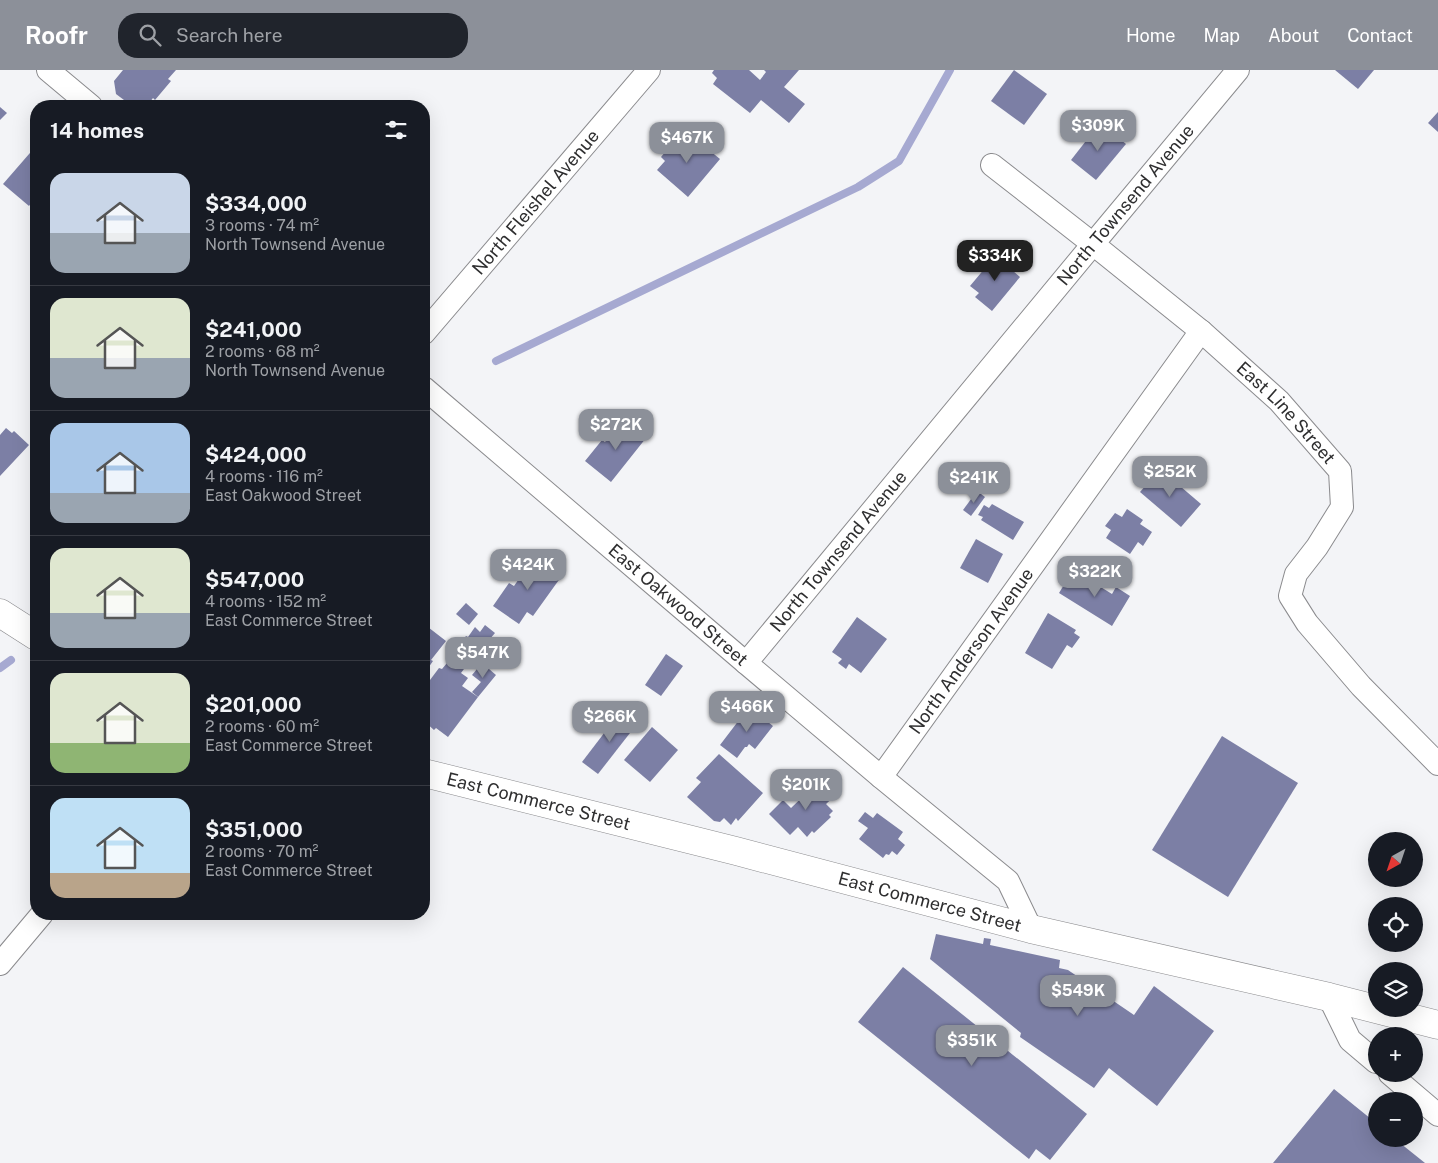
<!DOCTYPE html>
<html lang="en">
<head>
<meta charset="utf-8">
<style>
  body { margin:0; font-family:"Public Sans",sans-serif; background:#20242c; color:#f1f3f6; height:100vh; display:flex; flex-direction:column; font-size:19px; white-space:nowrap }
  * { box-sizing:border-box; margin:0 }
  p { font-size:16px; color:#9ea1a6 }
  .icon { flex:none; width:28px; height:28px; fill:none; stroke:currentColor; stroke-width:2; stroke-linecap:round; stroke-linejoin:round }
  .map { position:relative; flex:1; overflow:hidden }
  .sheet { position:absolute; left:30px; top:30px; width:400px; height:820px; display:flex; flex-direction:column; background:#171b24; border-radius:20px; box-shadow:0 5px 20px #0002 }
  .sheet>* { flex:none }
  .needle { width:32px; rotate:220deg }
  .tools { position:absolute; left:1368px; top:762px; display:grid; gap:10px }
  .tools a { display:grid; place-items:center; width:55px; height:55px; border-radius:50%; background:#171b24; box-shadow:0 5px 20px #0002; font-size:25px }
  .price { position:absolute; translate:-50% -42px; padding:0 11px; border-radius:10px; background:#8c9099; color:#fff; font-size:16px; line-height:32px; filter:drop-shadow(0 1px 2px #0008) }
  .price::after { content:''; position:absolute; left:50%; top:30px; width:15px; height:11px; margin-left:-8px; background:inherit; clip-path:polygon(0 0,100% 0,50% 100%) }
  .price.selected { background:#222; color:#fff }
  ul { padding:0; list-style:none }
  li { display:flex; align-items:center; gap:15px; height:125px; padding:0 20px }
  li+li { border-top:1px solid #363941 }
  li span { display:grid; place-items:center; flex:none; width:140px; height:100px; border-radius:15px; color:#555 }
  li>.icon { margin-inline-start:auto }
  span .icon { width:60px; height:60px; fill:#fffc; stroke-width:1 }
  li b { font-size:21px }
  h2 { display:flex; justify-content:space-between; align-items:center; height:60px; padding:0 20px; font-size:21px }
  header { display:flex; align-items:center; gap:30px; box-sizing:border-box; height:70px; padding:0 25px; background:#8c9099; color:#fff }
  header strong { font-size:24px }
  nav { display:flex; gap:28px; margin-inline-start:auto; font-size:18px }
  .search { width:350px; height:45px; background:#20242c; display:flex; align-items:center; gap:12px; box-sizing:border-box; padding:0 18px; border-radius:20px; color:#9ea1a6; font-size:19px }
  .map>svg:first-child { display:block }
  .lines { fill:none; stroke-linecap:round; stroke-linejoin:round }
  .stream { stroke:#a6a9d1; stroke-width:8 }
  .building { fill:#7c7fa5 }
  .street-casing { stroke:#8b8b8e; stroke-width:24 }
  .secondary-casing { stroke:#8b8b8e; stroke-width:29 }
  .street { stroke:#fff; stroke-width:22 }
  .secondary { stroke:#fff; stroke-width:28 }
  .labels { text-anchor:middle; stroke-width:4.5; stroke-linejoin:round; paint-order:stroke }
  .street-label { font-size:18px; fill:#2f2f30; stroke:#fff }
</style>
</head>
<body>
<header>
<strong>Roofr</strong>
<div class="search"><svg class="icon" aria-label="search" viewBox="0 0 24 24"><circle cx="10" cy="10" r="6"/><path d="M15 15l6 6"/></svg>Search here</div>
<nav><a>Home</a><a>Map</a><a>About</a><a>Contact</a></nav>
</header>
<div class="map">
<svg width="1438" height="1093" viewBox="0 0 1438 1093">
  <rect width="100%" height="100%" fill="#f3f4f7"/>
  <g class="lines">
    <g class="stream">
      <path d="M496,291L858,117L899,91L950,0"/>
      <path d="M0,598L11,590"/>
    </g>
  </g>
  <g class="building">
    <path d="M123,0H176L168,9L171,11L155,30L153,28L147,36H132L116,24L114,11Z"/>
    <path d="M714,0H749L760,10L766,2L764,0H799L784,17L805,34L789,53L761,30L750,43L713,14L717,8L712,3Z"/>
    <path d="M1014,0L1047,24L1024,55L991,31Z"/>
    <path d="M1335,0H1374L1358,19Z"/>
    <path d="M0,37L7,43L0,50Z"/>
    <path d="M1438,42V62L1428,53Z"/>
    <path d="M1100,53L1126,74L1096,110L1071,90Z"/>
    <path d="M688,63L720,89L688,127L657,100L665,91L661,87L676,69L680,73Z"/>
    <path d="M36,76V127L29,136L3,114Z"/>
    <path d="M996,185L1004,192L1007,188L1017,197L1013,201L1020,207L992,241L975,227L979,223L970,216Z"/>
    <path d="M622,350L646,368L611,412L585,391L602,370L605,372Z"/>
    <path d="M6,358L12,363L14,361L29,375L0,406V365Z"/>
    <path d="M1160,399L1201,434L1181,457L1140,422Z"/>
    <path d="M977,421L985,427L971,446L963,440Z"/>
    <path d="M992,434L1024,452L1013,470L981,450L983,447L978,445L984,435L989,438Z"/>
    <path d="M1127,439L1143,450L1140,454L1152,462L1143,476L1138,472L1130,484L1106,468L1111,460L1105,456L1115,443L1122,447Z"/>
    <path d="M976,469L1003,484L988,513L960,498Z"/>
    <path d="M535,486L548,495L546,497L561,507L533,546L527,542L519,554L493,536L509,513L514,516Z"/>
    <path d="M1073,500L1112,524L1116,517L1130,526L1112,556L1059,523Z"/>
    <path d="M466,533L478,544L469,555L456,544Z"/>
    <path d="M1048,543L1076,560L1074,563L1080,567L1072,578L1067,575L1052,599L1025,583Z"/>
    <path d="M857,547L887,569L861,603L849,594L846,599L838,593L842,589L832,582Z"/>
    <path d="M424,554L446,571L431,590L433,591L424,604Z"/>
    <path d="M485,555L495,563L489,570L505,585L495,595L478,580L461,603L468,608L462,616L478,627L448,667L436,658L434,660L424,651V618L439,598L442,599L447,593L446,592L466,566L468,567L475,557L480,562Z"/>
    <path d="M666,584L683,596L661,626L645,615Z"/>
    <path d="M482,593L496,605L478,627L472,622L481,612L472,605Z"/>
    <path d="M749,637L773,656L755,679L749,674L747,677H745L737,688L720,675Z"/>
    <path d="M621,641L637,654L598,704L582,692Z"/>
    <path d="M652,657L678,680L650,712L624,690Z"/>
    <path d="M1222,666L1298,713L1228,827L1152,780Z"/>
    <path d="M719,684L763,723L738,751L736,748L731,755L724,748L720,752L714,751L687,727L701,712L696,708Z"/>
    <path d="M829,711L839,722L826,734L833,741L829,745L831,747L814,763L812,761L807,767L798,757L790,765L769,744L783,730L791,738L815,715L816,714L821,719Z"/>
    <path d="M865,742L873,748L877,743L903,762L898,769L905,775L897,785L892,781L889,785L886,784L883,788L859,769L868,758L858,751Z"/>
    <path d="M936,864L983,874L984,868L991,869L990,875L1060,890L1059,898L1068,900L1134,945L1154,916L1214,961L1157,1036L1109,998L1094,1018L1020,967L1021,963L930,889Z"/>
    <path d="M903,897L1087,1044L1050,1090L1036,1079L1029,1089L858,952Z"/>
    <path d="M1334,1019L1376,1053V1069H1395L1425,1093H1273Z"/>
  </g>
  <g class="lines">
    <g class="street-casing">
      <g id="street">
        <path d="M48,0L91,36"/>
        <path id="s1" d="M992,95L1093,174L1201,261L1279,331L1340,401L1342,437L1317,477L1296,504L1290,526L1307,553L1361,616L1438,694"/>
        <path id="s2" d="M424,263L649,0"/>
        <path id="s3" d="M424,318L746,593L881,707L1008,811L1031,859"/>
        <path id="s4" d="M746,593L1093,174L1238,0"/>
        <path id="s5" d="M881,707L1201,261"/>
        <path d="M0,894L42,844"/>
        <path d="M1329,927L1350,970L1376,992"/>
        <path d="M1390,1004L1438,1045"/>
      </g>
    </g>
    <g class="secondary-casing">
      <g id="secondary">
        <path d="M0,543L36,566"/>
        <path id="s6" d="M424,703L736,781L1031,859L1329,927L1438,955"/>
      </g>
    </g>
    <use href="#street" class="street"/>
    <use href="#secondary" class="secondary"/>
  </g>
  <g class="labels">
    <g class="street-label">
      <text dy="6" stroke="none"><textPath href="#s2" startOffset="172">North Fleishel Avenue</textPath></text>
      <text dy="6" stroke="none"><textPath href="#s4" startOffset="595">North Townsend Avenue</textPath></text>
      <text dy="6" stroke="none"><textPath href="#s1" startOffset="385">East Line Street</textPath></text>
      <text dy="6" stroke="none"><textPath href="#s4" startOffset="145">North Townsend Avenue</textPath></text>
      <text dy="6" stroke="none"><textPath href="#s3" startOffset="334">East Oakwood Street</textPath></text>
      <text dy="6" stroke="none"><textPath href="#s5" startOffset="155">North Anderson Avenue</textPath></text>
      <text dy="6" stroke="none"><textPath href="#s6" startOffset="118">East Commerce Street</textPath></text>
      <text dy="6" stroke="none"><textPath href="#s6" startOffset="522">East Commerce Street</textPath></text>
    </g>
  </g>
</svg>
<div class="tools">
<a><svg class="needle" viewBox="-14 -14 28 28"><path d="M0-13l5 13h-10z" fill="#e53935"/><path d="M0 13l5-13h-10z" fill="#9ea1a6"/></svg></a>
<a><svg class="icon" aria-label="locate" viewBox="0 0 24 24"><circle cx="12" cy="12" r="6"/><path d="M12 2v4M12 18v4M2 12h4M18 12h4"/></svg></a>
<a><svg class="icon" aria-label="layers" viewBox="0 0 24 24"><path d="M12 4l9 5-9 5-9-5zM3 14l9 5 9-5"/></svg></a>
<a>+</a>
<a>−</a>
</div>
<b class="price" style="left:1098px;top:82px">$309K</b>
<b class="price" style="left:687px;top:94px">$467K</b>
<b class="price selected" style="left:995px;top:212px">$334K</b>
<b class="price" style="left:616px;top:381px">$272K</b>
<b class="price" style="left:1170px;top:428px">$252K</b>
<b class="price" style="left:974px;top:434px">$241K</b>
<b class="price" style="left:528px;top:521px">$424K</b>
<b class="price" style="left:1095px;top:528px">$322K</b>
<b class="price" style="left:483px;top:609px">$547K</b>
<b class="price" style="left:747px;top:663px">$466K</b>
<b class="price" style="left:610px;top:673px">$266K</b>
<b class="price" style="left:806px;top:741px">$201K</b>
<b class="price" style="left:1078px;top:947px">$549K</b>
<b class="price" style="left:972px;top:997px">$351K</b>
<section class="sheet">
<h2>14 homes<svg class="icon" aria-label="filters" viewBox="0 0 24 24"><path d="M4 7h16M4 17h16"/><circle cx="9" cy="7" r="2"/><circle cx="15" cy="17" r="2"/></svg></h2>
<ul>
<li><span style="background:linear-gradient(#c9d6e8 60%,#9aa5b1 0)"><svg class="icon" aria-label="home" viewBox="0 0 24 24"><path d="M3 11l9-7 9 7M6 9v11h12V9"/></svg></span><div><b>$334,000</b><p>3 rooms · 74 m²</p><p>North Townsend Avenue</p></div></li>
<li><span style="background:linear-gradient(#dfe7d0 60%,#9aa5b1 0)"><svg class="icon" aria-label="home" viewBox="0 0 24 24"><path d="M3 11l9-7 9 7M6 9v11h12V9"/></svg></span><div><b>$241,000</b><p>2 rooms · 68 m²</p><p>North Townsend Avenue</p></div></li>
<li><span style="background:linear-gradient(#a9c7e8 70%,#9aa5b1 0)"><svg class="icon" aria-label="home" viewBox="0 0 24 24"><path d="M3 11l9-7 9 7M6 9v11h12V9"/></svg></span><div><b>$424,000</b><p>4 rooms · 116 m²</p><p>East Oakwood Street</p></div></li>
<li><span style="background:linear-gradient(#dfe7d0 65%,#9aa5b1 0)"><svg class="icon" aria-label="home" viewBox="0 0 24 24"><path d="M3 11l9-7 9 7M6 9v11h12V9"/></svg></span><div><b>$547,000</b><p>4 rooms · 152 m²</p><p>East Commerce Street</p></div></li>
<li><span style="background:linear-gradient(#dfe7d0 70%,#8fb573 0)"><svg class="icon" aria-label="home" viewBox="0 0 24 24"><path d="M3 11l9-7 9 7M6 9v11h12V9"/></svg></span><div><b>$201,000</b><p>2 rooms · 60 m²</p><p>East Commerce Street</p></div></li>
<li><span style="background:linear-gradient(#bfe0f5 75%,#b9a48a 0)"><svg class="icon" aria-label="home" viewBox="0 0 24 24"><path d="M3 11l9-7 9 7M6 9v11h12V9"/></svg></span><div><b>$351,000</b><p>2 rooms · 70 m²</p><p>East Commerce Street</p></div></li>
</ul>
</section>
</div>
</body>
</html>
